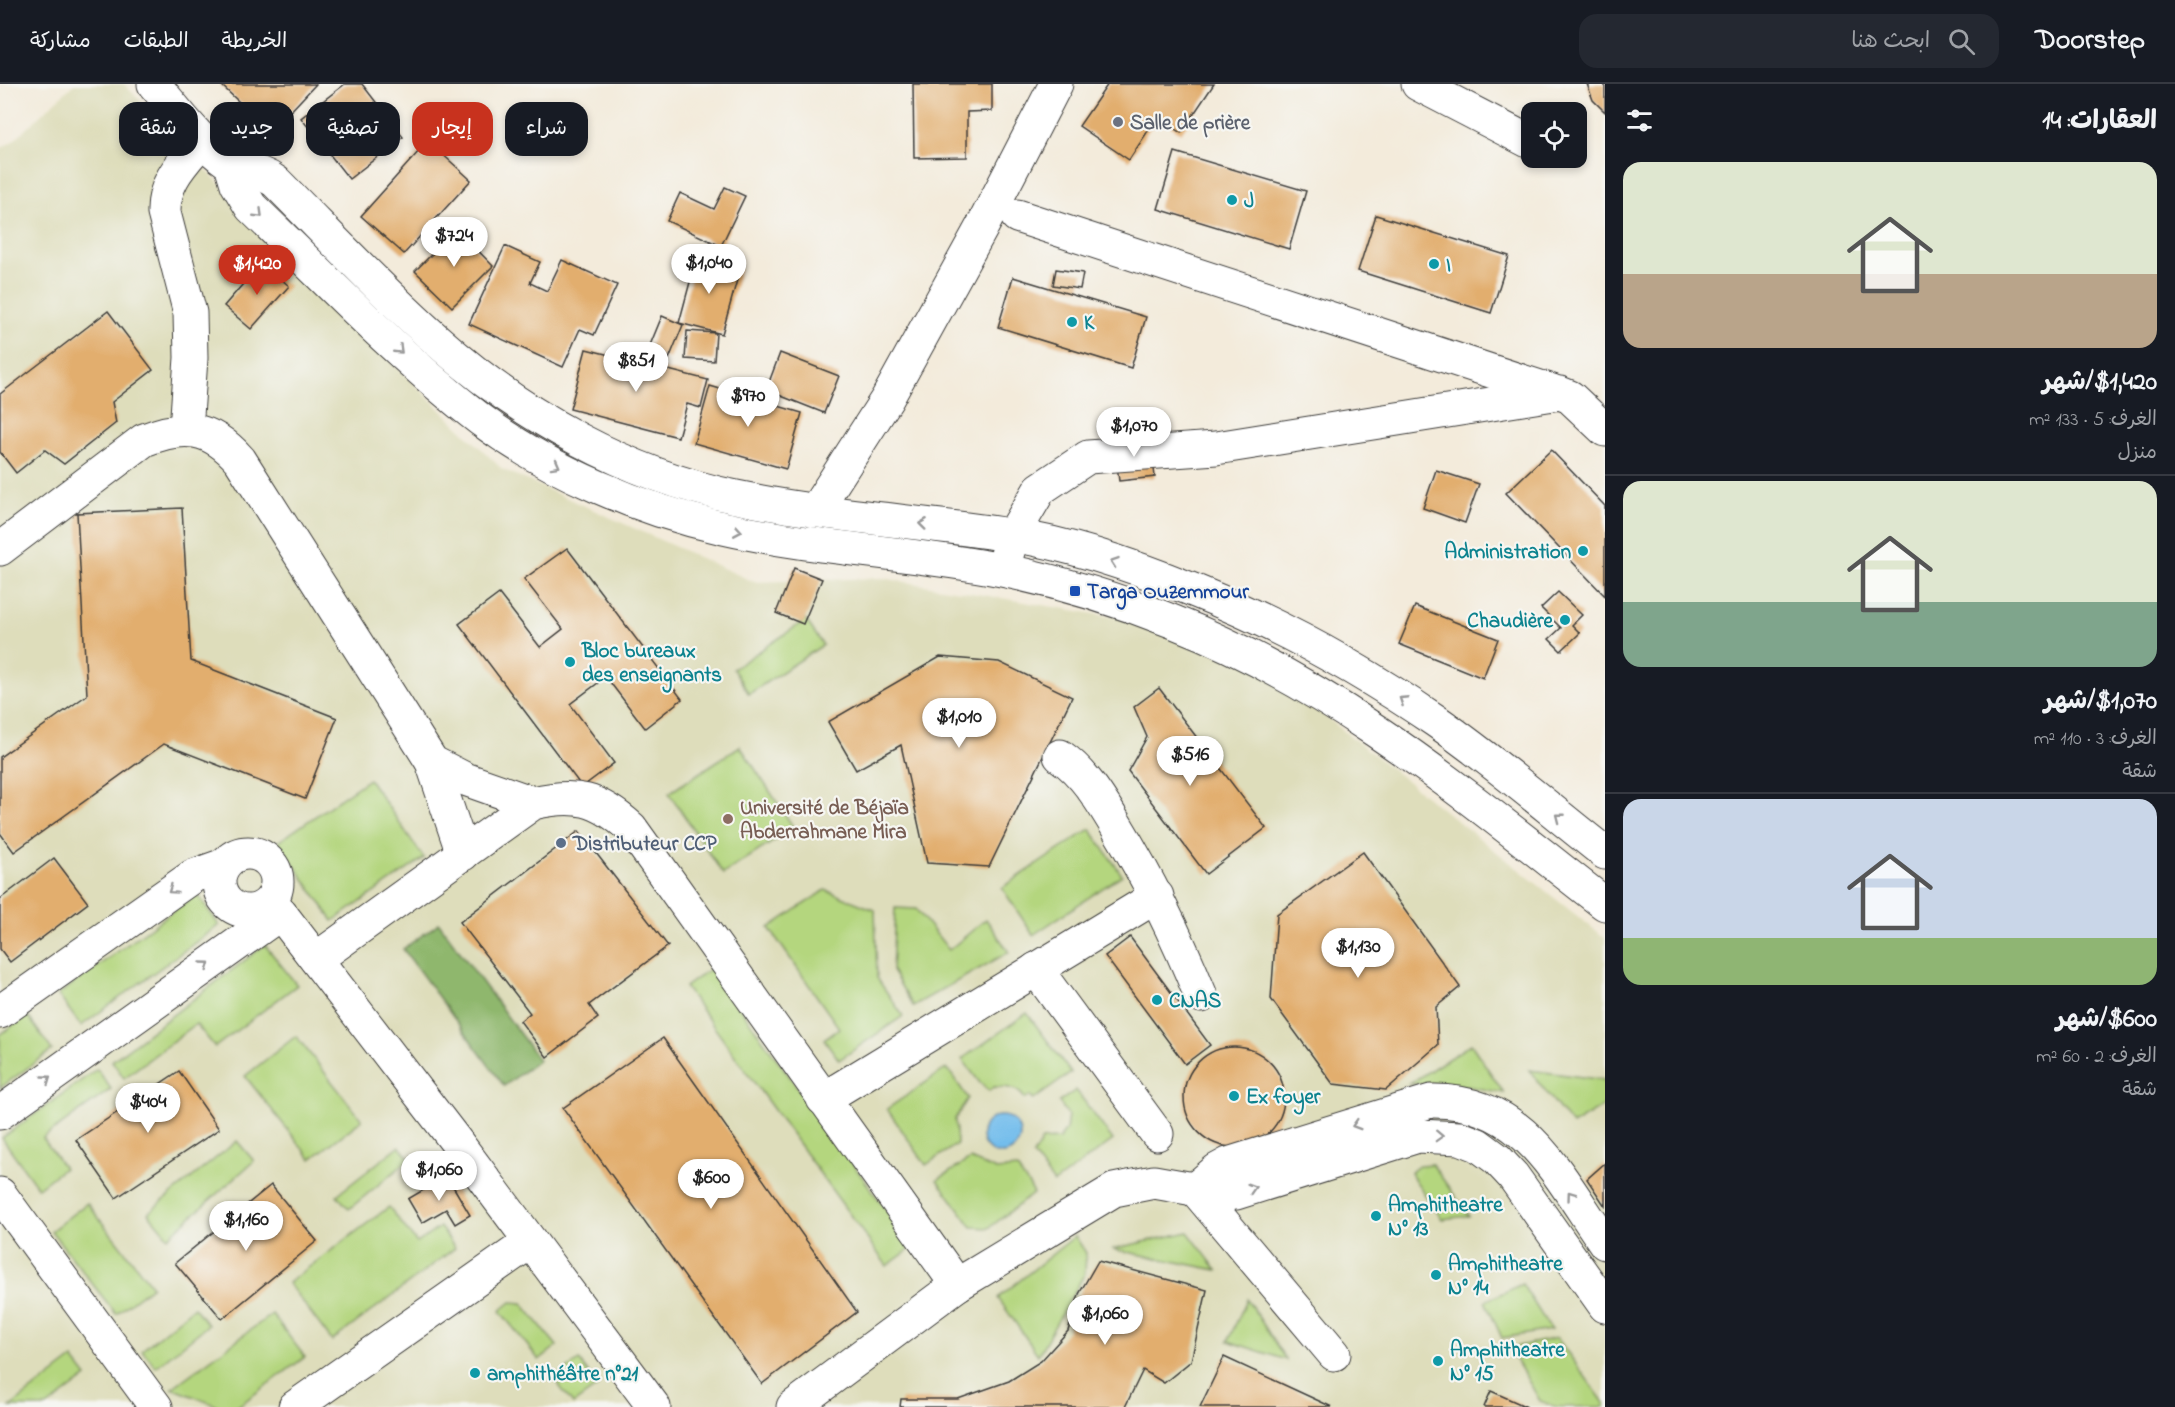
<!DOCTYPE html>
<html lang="ar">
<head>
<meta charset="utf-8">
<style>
  body { margin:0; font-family:"Indie Flower","Playpen Sans Arabic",sans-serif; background:#242831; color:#f1f3f6; direction:rtl; height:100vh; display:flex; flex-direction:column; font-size:22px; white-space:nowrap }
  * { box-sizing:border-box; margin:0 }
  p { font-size:20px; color:#9ea1a6 }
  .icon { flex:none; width:33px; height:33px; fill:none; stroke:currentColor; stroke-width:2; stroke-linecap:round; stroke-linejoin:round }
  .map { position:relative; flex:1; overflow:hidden; direction:ltr }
  .panel { display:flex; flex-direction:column; background:#171b24; width:570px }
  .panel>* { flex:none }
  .banner { position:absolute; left:18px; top:18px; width:570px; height:54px; direction:rtl; display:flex; gap:12px }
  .buttons { position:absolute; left:1521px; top:18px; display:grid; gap:12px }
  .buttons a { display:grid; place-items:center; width:66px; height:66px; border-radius:12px; background:#171b24; box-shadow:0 3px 9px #0003; font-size:30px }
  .price { position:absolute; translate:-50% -51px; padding:0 14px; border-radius:21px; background:#fff; color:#222; font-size:20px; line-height:39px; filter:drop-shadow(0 2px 3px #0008) }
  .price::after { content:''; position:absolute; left:50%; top:36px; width:18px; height:14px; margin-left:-9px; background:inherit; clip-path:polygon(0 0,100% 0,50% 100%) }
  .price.on { background:#c8321e; color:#fff }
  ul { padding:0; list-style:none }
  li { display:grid; align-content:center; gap:12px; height:318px; padding:0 18px }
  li+li { border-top:2px solid #363941 }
  li span { display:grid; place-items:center; height:186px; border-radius:18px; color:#555 }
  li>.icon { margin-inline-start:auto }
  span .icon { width:108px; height:108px; fill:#fffc; stroke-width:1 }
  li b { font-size:26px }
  h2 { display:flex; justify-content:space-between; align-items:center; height:72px; padding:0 18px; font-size:26px }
  .tag { padding:0 21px; border-radius:18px; background:#171b24; box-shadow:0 3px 9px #0003; font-size:21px; line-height:54px }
  .tag.on { background:#c8321e; color:#fff }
  header { display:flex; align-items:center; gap:36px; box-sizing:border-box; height:84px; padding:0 30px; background:#171b24; border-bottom:2px solid #363941 }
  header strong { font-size:28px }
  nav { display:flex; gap:33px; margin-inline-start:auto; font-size:21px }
  .search { width:420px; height:54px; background:#242831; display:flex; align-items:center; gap:15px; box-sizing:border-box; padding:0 21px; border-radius:18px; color:#9ea1a6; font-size:22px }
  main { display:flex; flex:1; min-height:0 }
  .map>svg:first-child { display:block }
  .built { fill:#deddbb }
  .green { fill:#b4d67e; stroke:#68794d; stroke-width:1.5 }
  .forest { fill:#8fb76d; stroke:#566a44; stroke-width:1.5 }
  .water { fill:#73bdec; stroke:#486c84; stroke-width:1.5 }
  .building { fill:#e2ae6e }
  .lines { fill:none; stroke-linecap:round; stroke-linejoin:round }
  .minor-casing { stroke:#3c3b39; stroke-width:35 }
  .minor { stroke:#fff; stroke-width:33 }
  .oneway { stroke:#999 }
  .worship-dot { fill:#6b7280; stroke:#f6f6f2; stroke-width:2 }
  .culture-dot { fill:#0f9aa8; stroke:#f6f6f2; stroke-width:2 }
  .transit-dot { fill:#1a4fb4; stroke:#f6f6f2; stroke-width:2 }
  .education-dot { fill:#8d6e63; stroke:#f6f6f2; stroke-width:2 }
  .service-dot { fill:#5c6f8a; stroke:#f6f6f2; stroke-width:2 }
  .labels { text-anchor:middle; stroke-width:4.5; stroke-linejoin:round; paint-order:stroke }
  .worship-label { font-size:21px; font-weight:bold; fill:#5b616d; stroke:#f6f6f2; text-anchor:start }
  .culture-label { font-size:21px; font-weight:bold; fill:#0d838f; stroke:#f6f6f2; text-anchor:start }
  .transit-label { font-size:21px; font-weight:bold; fill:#164399; stroke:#f6f6f2; text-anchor:start }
  .education-label { font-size:21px; font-weight:bold; fill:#785e54; stroke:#f6f6f2; text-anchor:start }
  .service-label { font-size:21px; font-weight:bold; fill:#4e5e75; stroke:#f6f6f2; text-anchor:start }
</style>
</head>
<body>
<header>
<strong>Doorstep</strong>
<div class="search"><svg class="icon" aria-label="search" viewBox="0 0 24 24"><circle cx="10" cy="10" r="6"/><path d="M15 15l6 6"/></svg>ابحث هنا</div>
<nav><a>الخريطة</a><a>الطبقات</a><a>مشاركة</a></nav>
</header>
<main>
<section class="panel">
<h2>العقارات: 14<svg class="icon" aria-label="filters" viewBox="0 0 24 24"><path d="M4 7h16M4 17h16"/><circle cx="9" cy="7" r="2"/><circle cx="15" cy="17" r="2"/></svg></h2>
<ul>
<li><span style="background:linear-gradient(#dfe7d0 60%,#b9a48a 0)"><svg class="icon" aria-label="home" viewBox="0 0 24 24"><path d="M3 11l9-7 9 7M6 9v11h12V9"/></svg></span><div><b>$1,420/شهر</b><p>الغرف: 5 · 133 m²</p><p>منزل</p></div></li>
<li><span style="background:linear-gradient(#dfe7d0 65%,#7fa58c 0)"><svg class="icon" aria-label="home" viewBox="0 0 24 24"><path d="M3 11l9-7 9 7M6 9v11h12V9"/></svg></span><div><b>$1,070/شهر</b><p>الغرف: 3 · 110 m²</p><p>شقة</p></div></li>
<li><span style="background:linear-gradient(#c9d6e8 75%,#8fb573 0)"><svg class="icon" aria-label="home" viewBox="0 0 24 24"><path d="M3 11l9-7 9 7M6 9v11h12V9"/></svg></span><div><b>$600/شهر</b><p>الغرف: 2 · 60 m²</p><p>شقة</p></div></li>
</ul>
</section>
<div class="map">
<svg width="1605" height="1323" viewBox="0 0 1605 1323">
  <rect width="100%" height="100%" fill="#f6f6f2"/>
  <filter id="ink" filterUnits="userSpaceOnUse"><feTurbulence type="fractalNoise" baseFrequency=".0167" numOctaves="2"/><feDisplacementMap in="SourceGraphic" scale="12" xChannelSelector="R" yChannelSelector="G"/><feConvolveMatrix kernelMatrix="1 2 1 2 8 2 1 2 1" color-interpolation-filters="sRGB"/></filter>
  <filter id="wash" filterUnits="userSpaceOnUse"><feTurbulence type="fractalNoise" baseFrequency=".008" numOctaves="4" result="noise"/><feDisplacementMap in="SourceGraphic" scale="24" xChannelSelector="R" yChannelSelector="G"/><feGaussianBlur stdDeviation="1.35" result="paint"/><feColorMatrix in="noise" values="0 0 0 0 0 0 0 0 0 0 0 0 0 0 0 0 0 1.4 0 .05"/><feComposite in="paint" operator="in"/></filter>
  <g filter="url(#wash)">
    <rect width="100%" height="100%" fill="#f3ebdb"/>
    <path class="built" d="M74,0H124L375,262L502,385L754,498L882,494L1202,548L1306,617L1605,854V1323H0V65L13,57Z"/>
    <g class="green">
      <path d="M806,536L823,561L749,610L733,585Z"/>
      <path d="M740,662L794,744L723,790L669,709Z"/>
      <path d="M369,695L424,774L333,837L278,758Z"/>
      <path d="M1090,745L1122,791L1033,851L1002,804Z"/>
      <path d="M825,806L875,826L877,894L903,932L839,976L824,955L839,944L769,844Z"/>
      <path d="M197,810L219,841L81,942L58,911Z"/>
      <path d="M895,824L916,825L949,866L986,835L1009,868L913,922L892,887Z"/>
      <path d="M265,861L297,901L215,963L196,940L124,994L112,977Z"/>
      <path d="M711,884L913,1163L887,1182L685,903Z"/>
      <path d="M1027,929L1071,989L1033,1016L1030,1012L1025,1015C1018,1003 1007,1003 994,1003L989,1007L980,999L962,975Z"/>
      <path d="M27,931L52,966L0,1004V951Z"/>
      <path d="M296,952L362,1036L311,1075L245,992Z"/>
      <path d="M1471,960L1504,1009L1449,999L1409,1000Z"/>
      <path d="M947,984L968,1014L955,1035L957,1060L926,1081L887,1025Z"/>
      <path d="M97,985L111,1005L43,1054L64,1084L38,1104L2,1054Z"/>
      <path d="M1529,986L1605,996V1021L1572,1041Z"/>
      <path d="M1076,1006L1113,1056L1054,1099L1033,1071L1042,1056L1059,1055L1066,1046L1068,1031L1059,1018Z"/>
      <path d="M237,1057L254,1077L168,1153L148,1129Z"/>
      <path d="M399,1062L410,1075L349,1125L337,1111Z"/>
      <path d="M970,1075L996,1086L1017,1084L1034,1109L989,1144L972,1143L937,1096Z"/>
      <path d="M1432,1080L1469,1132L1442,1135L1410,1089L1420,1081Z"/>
      <path d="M87,1119L152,1202L116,1230L51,1147Z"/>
      <path d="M389,1123L417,1159L440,1143L455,1164L332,1257L288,1199Z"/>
      <path d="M1188,1148L1217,1186L1112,1165Z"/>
      <path d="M1075,1152L1086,1169L1085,1189L1038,1271L998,1214Z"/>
      <path d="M1522,1200L1551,1246L1502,1254L1485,1217Z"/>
      <path d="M1247,1215L1286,1276L1228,1257Z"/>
      <path d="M511,1218L522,1219L557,1262L539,1276L500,1227Z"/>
      <path d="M194,1223L208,1241L156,1283L142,1266Z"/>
      <path d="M272,1230L305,1273L237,1323H220L172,1304Z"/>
      <path d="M1557,1254L1605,1320V1323H1556L1540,1317L1509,1264Z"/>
      <path d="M73,1275L87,1293L47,1323H10Z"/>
      <path d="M579,1276L598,1302L573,1320L554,1295Z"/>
    </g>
    <path class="forest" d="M439,839L539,976L504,1002L403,865Z"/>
    <circle class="water" cx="1001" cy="1051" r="19"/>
    <g id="blocks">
      <g class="building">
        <path d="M220,0H316L271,48Z"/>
        <path d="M345,0H362L403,53L349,95L301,34Z"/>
        <path d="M913,0H992V27L967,28V73L914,74Z"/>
        <path d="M1108,0H1214L1181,49L1157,33L1129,76L1079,42Z"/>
        <path d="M1587,0H1605V28L1593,16Z"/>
        <path d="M428,57L471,96L404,170L361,132Z"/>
        <path d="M1175,68L1306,107L1289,165L1158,125Z"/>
        <path d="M725,103L745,112L721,162L667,137L680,109L714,125Z"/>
        <path d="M1376,131L1509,172L1491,229L1358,187Z"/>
        <path d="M457,145L493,182L452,223L415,187Z"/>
        <path d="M505,162L540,178L530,199L547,207L562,176L617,201L594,251L580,245L563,283L469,240Z"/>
        <path d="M697,172L740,185L722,250L679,239Z"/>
        <path d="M262,178L289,202L251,245L224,222Z"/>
        <path d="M1056,185L1083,189L1080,205L1053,201Z"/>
        <path d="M1013,193L1146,233L1131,284L998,243Z"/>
        <path d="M108,227L153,286L112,318L116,339L64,380L45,366L16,389L0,368V310Z"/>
        <path d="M662,232L683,241L669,275L648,266Z"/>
        <path d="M687,247L716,249L714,277L685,275Z"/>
        <path d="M586,265L708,296L701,324L687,320L678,353L570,325Z"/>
        <path d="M780,269L839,292L824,329L766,306Z"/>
        <path d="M710,302L802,329L786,385L694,359Z"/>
        <path d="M1150,352L1155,393L1119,397L1114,356Z"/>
        <path d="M1551,366L1605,422V512L1506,409Z"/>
        <path d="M1436,386L1479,400L1465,439L1423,424Z"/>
        <path d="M182,424L191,577L337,634L305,715L164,660L14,768L0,749V673L87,611L77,429Z"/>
        <path d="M567,464L682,615L645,644L606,593L570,620L614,679L582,703L459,540L499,510L540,563L563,545L524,495Z"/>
        <path d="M794,484L822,495L803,540L776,529Z"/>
        <path d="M1558,508L1582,531L1572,541L1580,549L1561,567L1549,555L1561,544L1541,524Z"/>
        <path d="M1415,522L1498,555L1483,594L1399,560Z"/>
        <path d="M940,573L999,578L1072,613L989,783L927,779L901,661L856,686L828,638Z"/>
        <path d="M1159,604L1266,744L1206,790L1128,687L1147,653L1134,623Z"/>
        <path d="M579,747L668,862L589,921L598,934L547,973L520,937L530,929L460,838Z"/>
        <path d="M1363,768L1460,903L1436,923L1438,961L1386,1006L1333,1000L1271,915L1277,830Z"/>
        <path d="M54,774L88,819L10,878L0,865V815Z"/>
        <path d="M1130,853L1210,961L1185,980L1105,872Z"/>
        <path d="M663,954L857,1228L762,1300L563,1024Z"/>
        <circle cx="1234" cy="1013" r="50"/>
        <path d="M179,987L219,1045L116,1114L76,1056Z"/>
        <path d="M1605,1079V1122L1587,1095Z"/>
        <path d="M447,1092L470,1131L455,1140L446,1125L422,1139L408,1115Z"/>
        <path d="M271,1101L317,1157L222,1235L175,1179Z"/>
        <path d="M1098,1177L1207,1206L1191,1277L1164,1299L1143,1286L1125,1323H900L901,1315H958L1009,1297L1041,1277L1068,1247L1079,1210Z"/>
        <path d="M1224,1273L1332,1323H1200Z"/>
        <path d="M1491,1307L1527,1323H1484Z"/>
      </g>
    </g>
  </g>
  <g filter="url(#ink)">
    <use href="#blocks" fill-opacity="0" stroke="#3c3b39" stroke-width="1.5"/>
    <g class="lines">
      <g class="minor-casing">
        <g id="minor">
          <path d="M154,0C177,27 199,58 229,79C242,88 259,85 276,98C330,152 383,209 440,259C522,332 628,391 736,413C827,432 919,437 1010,451C1070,460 1137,483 1193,506C1279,540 1360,585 1436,637C1494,677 1549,725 1605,769"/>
          <path d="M1418,0L1532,59"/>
          <path d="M231,80L237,100L251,123C326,195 398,272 481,336C548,386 641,426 723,444C815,465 910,468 1002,486C1060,498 1119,516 1174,538C1337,602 1469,714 1605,820"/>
          <path d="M1017,132L1552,307"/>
          <path d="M186,346L191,274L190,229L164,129C163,97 183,79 202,56"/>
          <path d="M815,427L887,315L982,143L1056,0"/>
          <path d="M0,465L144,356C184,340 210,342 240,376L432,678L465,695L533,719"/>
          <path d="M1007,471L1013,451L1040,405L1088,373L1216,364L1560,309L1570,313L1605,346"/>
          <path d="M1060,672C1085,689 1102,718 1117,743C1150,797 1177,853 1201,912"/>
          <path d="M432,678L463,770"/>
          <circle cx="248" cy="798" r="29"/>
          <path d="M271,817L455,1056L654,1323"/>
          <path d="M316,875L533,719C576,709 598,714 631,744L957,1201"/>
          <path d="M1036,885L1157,1050"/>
          <path d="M0,928L193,792L224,781"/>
          <path d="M823,1015L1157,812"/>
          <path d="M0,1029L281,829"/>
          <path d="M1195,1105L1217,1086L1228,1080L1431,1017C1525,1015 1557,1091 1605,1159"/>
          <path d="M1195,1105L1334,1270"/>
          <path d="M0,1110L156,1323"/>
          <path d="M295,1323L530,1158"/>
          <path d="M793,1323L957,1201L1114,1106L1154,1098L1222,1110L1236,1109L1418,1052L1460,1054L1478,1061L1497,1075L1513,1092L1605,1222"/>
        </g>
      </g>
      <use href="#minor" class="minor"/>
    </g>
    <defs><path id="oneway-chevron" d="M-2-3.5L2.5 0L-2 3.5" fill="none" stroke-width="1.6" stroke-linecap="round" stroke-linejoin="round" transform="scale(1.5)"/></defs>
    <g class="oneway">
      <use href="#oneway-chevron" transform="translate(259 130) rotate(44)"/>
      <use href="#oneway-chevron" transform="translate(399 266) rotate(44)"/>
      <use href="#oneway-chevron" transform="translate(556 381) rotate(29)"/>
      <use href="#oneway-chevron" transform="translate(923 440) rotate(-173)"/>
      <use href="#oneway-chevron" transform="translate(738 447) rotate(10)"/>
      <use href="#oneway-chevron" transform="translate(1114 478) rotate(-161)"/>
      <use href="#oneway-chevron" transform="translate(1403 616) rotate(-147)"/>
      <use href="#oneway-chevron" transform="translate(1559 733) rotate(-142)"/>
      <use href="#oneway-chevron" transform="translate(172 806) rotate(145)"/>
      <use href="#oneway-chevron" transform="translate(206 881) rotate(-36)"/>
      <use href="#oneway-chevron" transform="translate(47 995) rotate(-36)"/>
      <use href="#oneway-chevron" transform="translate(1356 1041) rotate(163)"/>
      <use href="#oneway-chevron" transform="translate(1439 1052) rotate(2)"/>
      <use href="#oneway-chevron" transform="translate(1252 1104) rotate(-17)"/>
      <use href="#oneway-chevron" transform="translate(1571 1111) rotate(-126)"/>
    </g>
  </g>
  <circle class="worship-dot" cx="1118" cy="38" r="6"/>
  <g class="culture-dot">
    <circle cx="1232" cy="116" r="6"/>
    <circle cx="1434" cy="180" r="6"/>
    <circle cx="1072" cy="238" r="6"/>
    <circle cx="1583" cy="467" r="6"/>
    <circle cx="1565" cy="536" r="6"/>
    <circle cx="570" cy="578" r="6"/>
    <circle cx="1157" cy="916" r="6"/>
    <circle cx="1234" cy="1012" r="6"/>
    <circle cx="1376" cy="1132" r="6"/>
    <circle cx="1436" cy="1191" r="6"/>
    <circle cx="1438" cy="1277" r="6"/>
    <circle cx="475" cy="1289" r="6"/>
  </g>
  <rect class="transit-dot" x="1069" y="501" width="12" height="12" rx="3"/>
  <circle class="education-dot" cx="728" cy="735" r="6"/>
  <circle class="service-dot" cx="561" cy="759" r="6"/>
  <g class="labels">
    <g class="worship-label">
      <text x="1130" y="45">Salle de prière</text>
    </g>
    <g class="culture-label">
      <text x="1244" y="123">J</text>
      <text x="1446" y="187">I</text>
      <text x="1084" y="245">K</text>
      <text x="1571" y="474" text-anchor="end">Administration</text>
      <text x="1553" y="543" text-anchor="end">Chaudière</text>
      <text x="582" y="573">Bloc bureaux<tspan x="582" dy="24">des enseignants</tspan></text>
      <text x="1169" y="923">CNAS</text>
      <text x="1246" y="1019">Ex foyer</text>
      <text x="1388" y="1127">Amphitheatre<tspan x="1388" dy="24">N° 13</tspan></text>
      <text x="1448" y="1186">Amphitheatre<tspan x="1448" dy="24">N° 14</tspan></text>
      <text x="1450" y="1272">Amphitheatre<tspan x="1450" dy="24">N° 15</tspan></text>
      <text x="487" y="1296">amphithéâtre n°21</text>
    </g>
    <g class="transit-label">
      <text x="1087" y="514">Targa Ouzemmour</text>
    </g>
    <g class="education-label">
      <text x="740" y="730">Université de Béjaïa<tspan x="740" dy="24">Abderrahmane Mira</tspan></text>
    </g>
    <g class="service-label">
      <text x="573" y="766">Distributeur CCP</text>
    </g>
  </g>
</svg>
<div class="buttons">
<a><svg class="icon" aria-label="locate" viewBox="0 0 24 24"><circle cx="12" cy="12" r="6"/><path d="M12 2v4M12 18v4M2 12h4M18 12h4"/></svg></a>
</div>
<b class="price" style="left:454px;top:184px">$724</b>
<b class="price" style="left:709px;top:211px">$1,040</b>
<b class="price on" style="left:257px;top:212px">$1,420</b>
<b class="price" style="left:636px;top:309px">$851</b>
<b class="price" style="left:748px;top:344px">$970</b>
<b class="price" style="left:1134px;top:374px">$1,070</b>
<b class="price" style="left:959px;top:665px">$1,010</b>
<b class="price" style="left:1190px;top:703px">$516</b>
<b class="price" style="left:1358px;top:895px">$1,130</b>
<b class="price" style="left:148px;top:1050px">$404</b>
<b class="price" style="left:439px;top:1118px">$1,060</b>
<b class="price" style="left:711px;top:1126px">$600</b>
<b class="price" style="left:246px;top:1168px">$1,160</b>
<b class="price" style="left:1105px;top:1262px">$1,060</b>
<div class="banner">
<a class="tag">شراء</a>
<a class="tag on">إيجار</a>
<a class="tag">تصفية</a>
<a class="tag">جديد</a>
<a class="tag">شقة</a>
</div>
</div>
</main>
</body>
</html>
